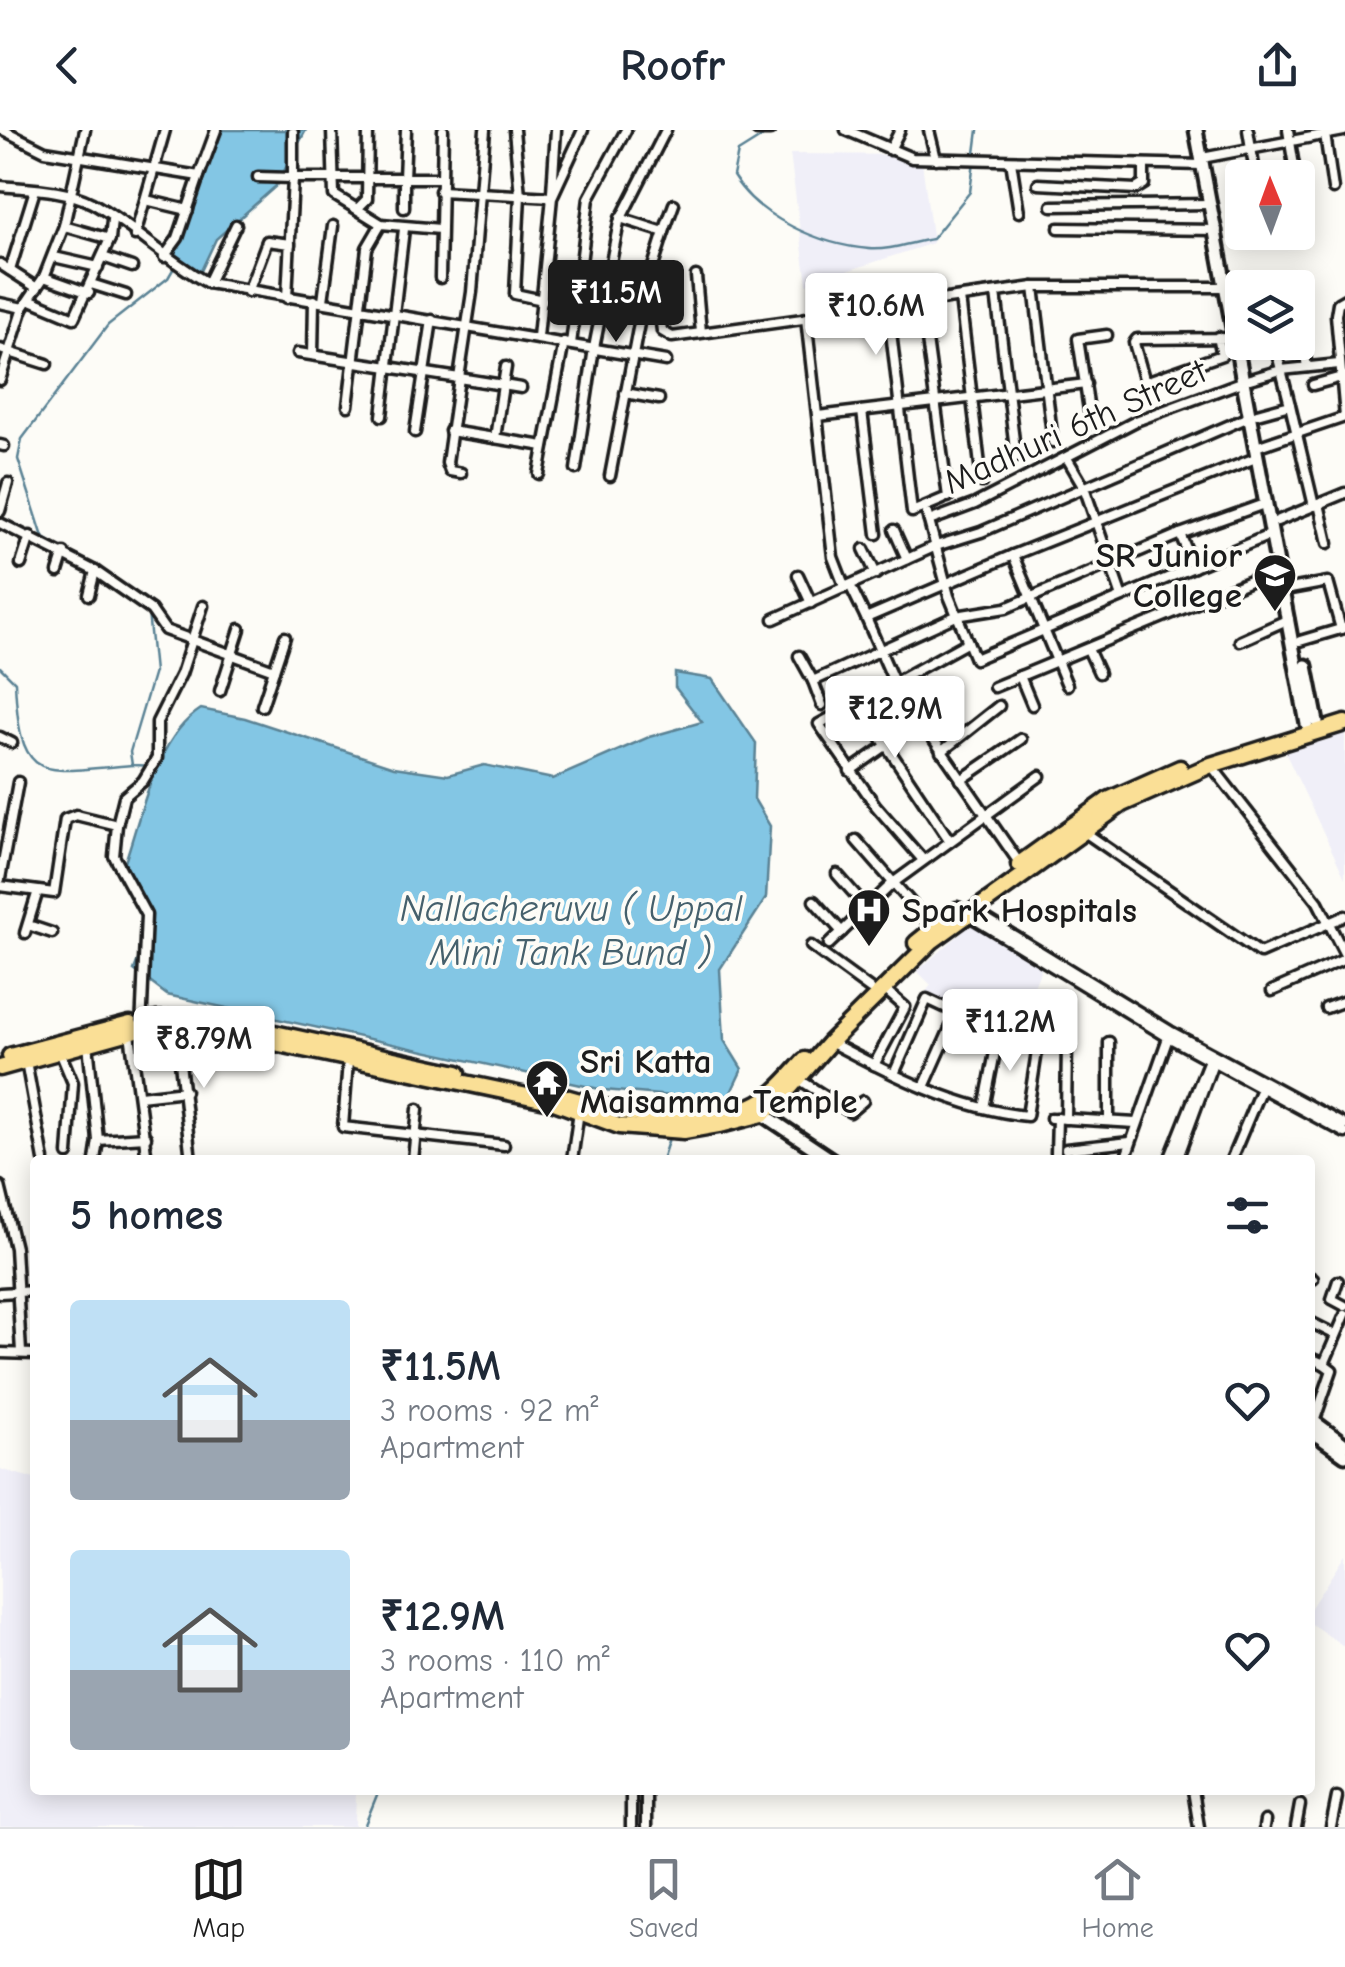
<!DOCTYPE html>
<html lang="en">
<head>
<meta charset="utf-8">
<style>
  body { margin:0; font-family:"Comic Neue",sans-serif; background:#f2f2f3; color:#1f2937; height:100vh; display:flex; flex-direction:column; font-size:38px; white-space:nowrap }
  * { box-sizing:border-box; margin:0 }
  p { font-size:32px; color:#747a83 }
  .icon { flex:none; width:55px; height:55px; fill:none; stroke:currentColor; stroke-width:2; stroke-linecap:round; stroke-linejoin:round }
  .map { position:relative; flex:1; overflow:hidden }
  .drawer { position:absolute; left:30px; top:1025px; width:1285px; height:640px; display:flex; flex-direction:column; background:#fff; border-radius:10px; box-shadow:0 5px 25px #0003 }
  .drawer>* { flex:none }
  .needle { width:65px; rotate:359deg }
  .tools { position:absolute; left:1225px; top:30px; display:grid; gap:20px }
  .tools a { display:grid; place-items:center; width:90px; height:90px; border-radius:10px; background:#fff; box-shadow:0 5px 25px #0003; font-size:50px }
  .price { position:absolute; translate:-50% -85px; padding:0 22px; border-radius:10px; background:#fff; color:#222; font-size:32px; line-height:65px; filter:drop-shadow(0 2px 5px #0008) }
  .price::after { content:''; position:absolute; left:50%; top:60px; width:30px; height:22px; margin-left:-15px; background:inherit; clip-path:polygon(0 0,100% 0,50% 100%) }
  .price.current { background:#1c1c1c; color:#fff }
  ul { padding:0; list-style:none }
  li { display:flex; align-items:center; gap:30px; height:250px; padding:0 40px }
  li span { display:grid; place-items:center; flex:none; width:280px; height:200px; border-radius:10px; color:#555 }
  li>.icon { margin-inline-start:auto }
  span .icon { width:120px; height:120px; fill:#fffc; stroke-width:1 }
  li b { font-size:42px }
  h2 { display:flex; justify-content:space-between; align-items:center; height:120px; padding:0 40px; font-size:42px }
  header { display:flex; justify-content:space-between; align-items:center; height:130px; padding:0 40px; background:#fff; font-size:45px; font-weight:800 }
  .tabs { display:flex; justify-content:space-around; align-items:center; height:140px; border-top:2px solid #e0e1e3; background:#fff; font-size:28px; color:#747a83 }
  .tabs a { display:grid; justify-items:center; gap:5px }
  .tabs .current { color:#1c1c1c }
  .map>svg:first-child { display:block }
  .built { fill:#f0eff8 }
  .water { fill:#83c6e4; stroke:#5a8294; stroke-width:2.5 }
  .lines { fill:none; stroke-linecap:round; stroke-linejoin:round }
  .stream { stroke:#5a8294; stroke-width:2.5 }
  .street-casing { stroke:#1c1c1c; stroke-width:15 }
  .secondary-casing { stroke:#1c1c1c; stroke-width:19 }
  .highway-casing { stroke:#1c1c1c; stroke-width:21 }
  .street { stroke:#fdfcf7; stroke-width:8 }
  .secondary { stroke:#fdfcf7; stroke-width:11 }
  .highway { stroke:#fadf96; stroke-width:14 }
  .labels { text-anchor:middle; stroke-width:8; stroke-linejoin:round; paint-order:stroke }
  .street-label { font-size:35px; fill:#1c1c1c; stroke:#fdfcf7 }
  .poi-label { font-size:35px; font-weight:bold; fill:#1c1c1c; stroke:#fdfcf7; text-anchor:start }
  .water-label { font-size:38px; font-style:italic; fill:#45606c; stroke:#fdfcf7 }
</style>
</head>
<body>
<header><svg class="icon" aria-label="back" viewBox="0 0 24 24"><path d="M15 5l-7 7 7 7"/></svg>Roofr<svg class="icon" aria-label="share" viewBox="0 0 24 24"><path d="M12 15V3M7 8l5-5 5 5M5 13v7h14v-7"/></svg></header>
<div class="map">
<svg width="1345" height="1697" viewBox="0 0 1345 1697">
  <rect width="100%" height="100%" fill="#fdfcf7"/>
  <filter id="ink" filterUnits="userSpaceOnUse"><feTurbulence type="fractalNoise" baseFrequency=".01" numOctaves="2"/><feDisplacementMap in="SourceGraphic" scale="20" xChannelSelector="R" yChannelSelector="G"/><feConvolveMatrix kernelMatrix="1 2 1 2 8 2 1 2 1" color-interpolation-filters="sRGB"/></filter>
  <g filter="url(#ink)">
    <g class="built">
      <path d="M790,24L921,25L933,113L807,154Z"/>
      <path d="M1345,600V748L1283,618Z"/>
      <path d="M972,794L1042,837L1026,876L1020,875L1010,894L925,863L931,855L917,841Z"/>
      <path d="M0,1339L35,1349V1660H356L355,1697H0Z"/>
      <path d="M1345,1425V1517L1310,1493V1479Z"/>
    </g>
    <g class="water">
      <path d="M223,0H306L276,56L216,109L200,143L171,127Z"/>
      <path d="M675,543L712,549L756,613L754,669L770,696L766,768L720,839L724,910L742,939L727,971L604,960L167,865L134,840C154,791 154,781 123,738C141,688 154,609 201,579L245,588L394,637L448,645L484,635L553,649L649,607L702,592L675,557Z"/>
    </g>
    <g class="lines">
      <g class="stream">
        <path d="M762,7L738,22L733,46C759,88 820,115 869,119C888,121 913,112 932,109L970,62L978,0"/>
        <path d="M79,429L43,407L18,329L22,309L108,195L168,148L179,129"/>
        <path d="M148,482L154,542L130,622L132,635L159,636"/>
        <path d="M0,537L15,552C20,657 41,642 132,635"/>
        <path d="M671,980L672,966"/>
        <path d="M662,1030L669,1008"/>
        <path d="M364,1697L379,1660"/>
      </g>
      <g class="street-casing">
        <g id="street">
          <path d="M3,0L45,21L199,46L216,0"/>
          <path d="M332,0L334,65L381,94L440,99"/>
          <path d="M514,0L520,65L515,164L543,170"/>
          <path d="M757,0H770"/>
          <path d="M846,0L912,28L1203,35"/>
          <path d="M929,0L936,29"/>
          <path d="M1248,0L1256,48"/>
          <path d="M1288,0L1296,48"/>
          <path d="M1325,4L1333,59"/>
          <path d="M890,20L900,0"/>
          <path d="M1202,28L1344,1"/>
          <path d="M1011,31L1019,82"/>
          <path d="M258,47L293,48V2"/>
          <path d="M1038,54L1136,59L1144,54V34"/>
          <path d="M0,56C30,59 65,59 92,73C131,94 167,131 208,153L666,231"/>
          <path d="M1298,59L1300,74"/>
          <path d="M440,61L552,67L538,207"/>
          <path d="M552,62L556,0"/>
          <path d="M552,67L583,0"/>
          <path d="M146,70L188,80"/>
          <path d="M1052,76L1211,74"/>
          <path d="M404,78V48H440"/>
          <path d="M357,79L367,69L368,0"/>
          <path d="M64,96L110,109"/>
          <path d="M1059,98L1217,100"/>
          <path d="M664,102L674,74"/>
          <path d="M135,105L165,0"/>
          <path d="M54,127L98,137"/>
          <path d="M103,127L132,137"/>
          <path d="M164,127L178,108L199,46"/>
          <path d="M0,134L37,158"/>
          <path d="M10,140L35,60"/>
          <path d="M651,145L656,153L662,201L672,207L1034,157H1228"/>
          <path d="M696,146L701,202"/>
          <path d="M44,147L89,163"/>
          <path d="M440,148L443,0"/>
          <path d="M208,153L236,95"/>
          <path d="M91,154L126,165"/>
          <path d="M1034,157L1053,312"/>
          <path d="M248,162L267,111L290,114"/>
          <path d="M996,163L1016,327"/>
          <path d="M287,168L293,48H404L406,0"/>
          <path d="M960,168L982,352"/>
          <path d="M31,170L74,188L110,109L112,90"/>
          <path d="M323,171L333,96"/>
          <path d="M922,172L948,367"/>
          <path d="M0,173L23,178"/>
          <path d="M888,176L912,382L943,369"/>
          <path d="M1298,184L1307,237"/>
          <path d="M806,188L833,427L845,458"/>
          <path d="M1218,207L1222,225L1145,252L1134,213L1137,209L1236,208"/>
          <path d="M571,214L589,68L626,0"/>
          <path d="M0,219L47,234"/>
          <path d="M298,223L459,248L472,162L485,0"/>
          <path d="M313,225L314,170"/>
          <path d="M506,237L503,255L521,258"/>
          <path d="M1250,249L1281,240L1339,234"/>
          <path d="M0,250L23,178L44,147L64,96L85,0"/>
          <path d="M1313,255L1345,246"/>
          <path d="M625,263L659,269"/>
          <path d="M1290,275L1314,376"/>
          <path d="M348,276L367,118L381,94"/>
          <path d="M862,281L877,404"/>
          <path d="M1257,284L1290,275L1274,212"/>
          <path d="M382,286L404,99"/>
          <path d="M818,286L1086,254"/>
          <path d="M1345,287L1336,185L1338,173L1345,169"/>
          <path d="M1091,293L1078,209L1107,205"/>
          <path d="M450,301L544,316"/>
          <path d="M415,302L432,190"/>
          <path d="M0,315L4,316"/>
          <path d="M1256,317L1345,287"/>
          <path d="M1067,328L1084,357L1122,467"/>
          <path d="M576,339L594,218L619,92L666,0"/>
          <path d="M461,343L450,341L447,333L459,248L503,255L495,308"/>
          <path d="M539,344L564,212"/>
          <path d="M610,346L645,162L664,102L620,88"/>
          <path d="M1319,374L1328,413"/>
          <path d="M0,381L8,353"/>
          <path d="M927,384L949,466L975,529L1272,404"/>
          <path d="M929,391L975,374L1136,291L1244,251"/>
          <path d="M1277,391L1345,363"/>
          <path d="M0,393L95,441L151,480L165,500L274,540"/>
          <path d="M894,400L907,429"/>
          <path d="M1180,404L1194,437"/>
          <path d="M864,419L876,444"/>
          <path d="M1013,425L1258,327"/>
          <path d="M21,434L30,406"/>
          <path d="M58,442L64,423"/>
          <path d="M798,445L811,473"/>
          <path d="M850,455L866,488"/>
          <path d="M1290,459L1328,452L1341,499"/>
          <path d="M89,465L95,441"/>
          <path d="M774,489L936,416L981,402L1251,286"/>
          <path d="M1240,511L1289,489"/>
          <path d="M1300,511L1344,498"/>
          <path d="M1088,519L1099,543"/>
          <path d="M799,526L813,551"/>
          <path d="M1020,546L1032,575"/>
          <path d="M994,557L1279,439"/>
          <path d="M220,561L240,499"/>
          <path d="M856,570L950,711"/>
          <path d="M822,575L813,551L956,486L1006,478L1180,404L1267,373"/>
          <path d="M262,576L285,507"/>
          <path d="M0,607L12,613"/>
          <path d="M941,622L999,576"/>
          <path d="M1211,635L1318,772L1345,825"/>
          <path d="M850,641L921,591"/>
          <path d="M961,650L1021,609"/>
          <path d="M117,695L114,726L146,785L141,900"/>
          <path d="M1083,701L1260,823L1345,786"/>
          <path d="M856,710L933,798"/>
          <path d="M923,730L876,676L819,594L968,512"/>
          <path d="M1020,734L894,552L866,488L1013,425L1067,555"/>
          <path d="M837,744L866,777"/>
          <path d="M0,749L18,652"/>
          <path d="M0,756L54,763L65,689L76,685L117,695L124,667L143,651L157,628V592L181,544L203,476"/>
          <path d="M814,771L842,802"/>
          <path d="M972,780L1170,901L1345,995"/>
          <path d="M968,785L1168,907L1345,1003"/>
          <path d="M28,795L52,803"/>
          <path d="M25,803L37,764"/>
          <path d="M829,814L893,753L1040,646"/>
          <path d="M811,816L870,859"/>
          <path d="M1272,861L1345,829"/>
          <path d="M1326,878L1345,871"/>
          <path d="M176,897L191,1030"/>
          <path d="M130,903L147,1030"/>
          <path d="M830,912C890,944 958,979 1027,986L1038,915"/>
          <path d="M88,914L98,1010L95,1030"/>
          <path d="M60,922L73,953L68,1024"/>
          <path d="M26,931L44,1030"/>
          <path d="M348,931L343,997L504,1015"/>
          <path d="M874,935L905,877L883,858"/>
          <path d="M894,944L927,869L957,883L924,957"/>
          <path d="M800,950L850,982L863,971"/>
          <path d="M140,966L185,961"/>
          <path d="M984,978L999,902"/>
          <path d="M1051,988L1136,993"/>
          <path d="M1066,989L1067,912"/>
          <path d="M1109,990V912"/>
          <path d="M98,1010L146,1007"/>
          <path d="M1066,1019L1130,1012"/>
          <path d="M1056,1023L1057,988"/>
          <path d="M413,1030L418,979"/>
          <path d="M572,1030L579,981"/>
          <path d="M1125,1030L1170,902"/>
          <path d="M1169,1030L1210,927"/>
          <path d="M1177,1030L1212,935"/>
          <path d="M1231,1030L1262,956"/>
          <path d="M0,1056L15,1118L21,1222"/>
          <path d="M1310,1147L1313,1149"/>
          <path d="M1338,1151L1332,1169L1345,1176"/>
          <path d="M0,1163L35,1161"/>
          <path d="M1310,1192L1336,1205"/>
          <path d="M0,1223L35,1224"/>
          <path d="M1310,1228L1324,1234"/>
          <path d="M1314,1292L1332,1240L1324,1234L1345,1185"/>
          <path d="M1193,1660L1199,1697"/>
          <path d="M631,1697V1660"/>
          <path d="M646,1697V1660"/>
          <path d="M1264,1697L1265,1691"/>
          <path d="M1296,1697L1300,1675"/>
          <path d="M1331,1697L1337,1667"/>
        </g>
      </g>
      <g class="secondary-casing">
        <g id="secondary">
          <path d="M1196,0L1307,594"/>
          <path d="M1306,536L1317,592"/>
          <path d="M763,984L832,1030"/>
          <path d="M1310,1289L1345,1315"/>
          <path d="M1310,1300L1345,1325"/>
        </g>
      </g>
      <g class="highway-casing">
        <g id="highway">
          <path d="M1019,734L1108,670L1180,638"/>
          <path d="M916,813L957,780"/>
          <path d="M156,890L205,888L458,943"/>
          <path d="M10,926L130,894"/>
          <path d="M0,938L137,900L199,897L551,971L619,996L684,1001L724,994L763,984L776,974L830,912L932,811L1122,674L1211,635L1345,593"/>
          <path d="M562,966C621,983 693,1000 752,976C774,967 789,947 805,930"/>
        </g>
      </g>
      <use href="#street" class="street"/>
      <use href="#secondary" class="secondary"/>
      <use href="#highway" class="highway"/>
    </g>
  </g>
  <defs>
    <g id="university-pin" transform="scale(2.25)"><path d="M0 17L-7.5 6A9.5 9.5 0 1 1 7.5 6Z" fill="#1c1c1c" stroke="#fdfcf7"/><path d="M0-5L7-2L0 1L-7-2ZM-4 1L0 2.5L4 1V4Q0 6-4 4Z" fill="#fff"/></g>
    <g id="hospital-pin" transform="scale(2.25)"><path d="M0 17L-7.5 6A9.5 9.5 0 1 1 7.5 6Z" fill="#1c1c1c" stroke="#fdfcf7"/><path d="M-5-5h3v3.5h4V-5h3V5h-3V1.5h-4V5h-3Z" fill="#fff"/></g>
    <g id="temple-pin" transform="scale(2.25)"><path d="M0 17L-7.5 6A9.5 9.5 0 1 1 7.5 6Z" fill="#1c1c1c" stroke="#fdfcf7"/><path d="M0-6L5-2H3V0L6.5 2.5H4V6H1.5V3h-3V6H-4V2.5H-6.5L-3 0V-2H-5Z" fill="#fff"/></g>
  </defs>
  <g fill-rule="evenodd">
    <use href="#university-pin" x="1275" y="445"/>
    <use href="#hospital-pin" x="869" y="780"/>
    <use href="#temple-pin" x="547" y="951"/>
  </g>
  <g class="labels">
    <g class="street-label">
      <text transform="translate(1075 296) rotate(-24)" y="12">Madhuri 6th Street</text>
    </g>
    <g class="poi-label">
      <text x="1242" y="437" text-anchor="end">SR Junior<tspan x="1242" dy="40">College</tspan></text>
      <text x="902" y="792">Spark Hospitals</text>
      <text x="580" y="943">Sri Katta<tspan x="580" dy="40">Maisamma Temple</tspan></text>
    </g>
    <g class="water-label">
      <text x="571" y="791">Nallacheruvu ( Uppal<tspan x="571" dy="44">Mini Tank Bund )</tspan></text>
    </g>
  </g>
</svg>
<div class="tools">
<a><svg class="needle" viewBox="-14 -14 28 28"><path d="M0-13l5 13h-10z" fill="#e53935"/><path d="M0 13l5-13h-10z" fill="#747a83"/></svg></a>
<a><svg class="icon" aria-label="layers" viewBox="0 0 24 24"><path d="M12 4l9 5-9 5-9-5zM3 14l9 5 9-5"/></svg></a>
</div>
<b class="price current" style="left:616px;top:215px">₹11.5M</b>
<b class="price" style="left:876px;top:228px">₹10.6M</b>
<b class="price" style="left:895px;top:631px">₹12.9M</b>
<b class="price" style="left:1010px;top:944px">₹11.2M</b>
<b class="price" style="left:204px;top:961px">₹8.79M</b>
<section class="drawer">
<h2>5 homes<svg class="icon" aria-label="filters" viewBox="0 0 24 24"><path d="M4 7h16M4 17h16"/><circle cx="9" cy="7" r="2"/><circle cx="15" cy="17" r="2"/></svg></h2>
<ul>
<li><span style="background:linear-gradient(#bfe0f5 60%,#9aa5b1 0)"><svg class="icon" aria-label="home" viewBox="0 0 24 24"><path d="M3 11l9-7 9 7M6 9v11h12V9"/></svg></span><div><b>₹11.5M</b><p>3 rooms · 92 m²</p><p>Apartment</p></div><svg class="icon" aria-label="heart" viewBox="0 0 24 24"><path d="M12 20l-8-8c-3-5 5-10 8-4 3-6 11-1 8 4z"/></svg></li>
<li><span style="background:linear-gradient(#bfe0f5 60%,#9aa5b1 0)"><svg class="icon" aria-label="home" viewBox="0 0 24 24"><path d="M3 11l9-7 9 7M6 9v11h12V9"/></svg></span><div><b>₹12.9M</b><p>3 rooms · 110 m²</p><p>Apartment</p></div><svg class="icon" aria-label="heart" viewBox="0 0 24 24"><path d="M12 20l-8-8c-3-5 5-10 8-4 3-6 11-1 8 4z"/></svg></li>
</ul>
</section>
</div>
<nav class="tabs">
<a class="current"><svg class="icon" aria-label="map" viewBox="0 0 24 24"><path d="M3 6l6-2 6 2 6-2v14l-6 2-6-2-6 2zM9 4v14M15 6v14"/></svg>Map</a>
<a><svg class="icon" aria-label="saved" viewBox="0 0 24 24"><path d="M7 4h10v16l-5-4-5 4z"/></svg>Saved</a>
<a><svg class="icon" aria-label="home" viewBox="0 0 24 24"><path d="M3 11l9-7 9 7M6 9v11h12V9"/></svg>Home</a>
</nav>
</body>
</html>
